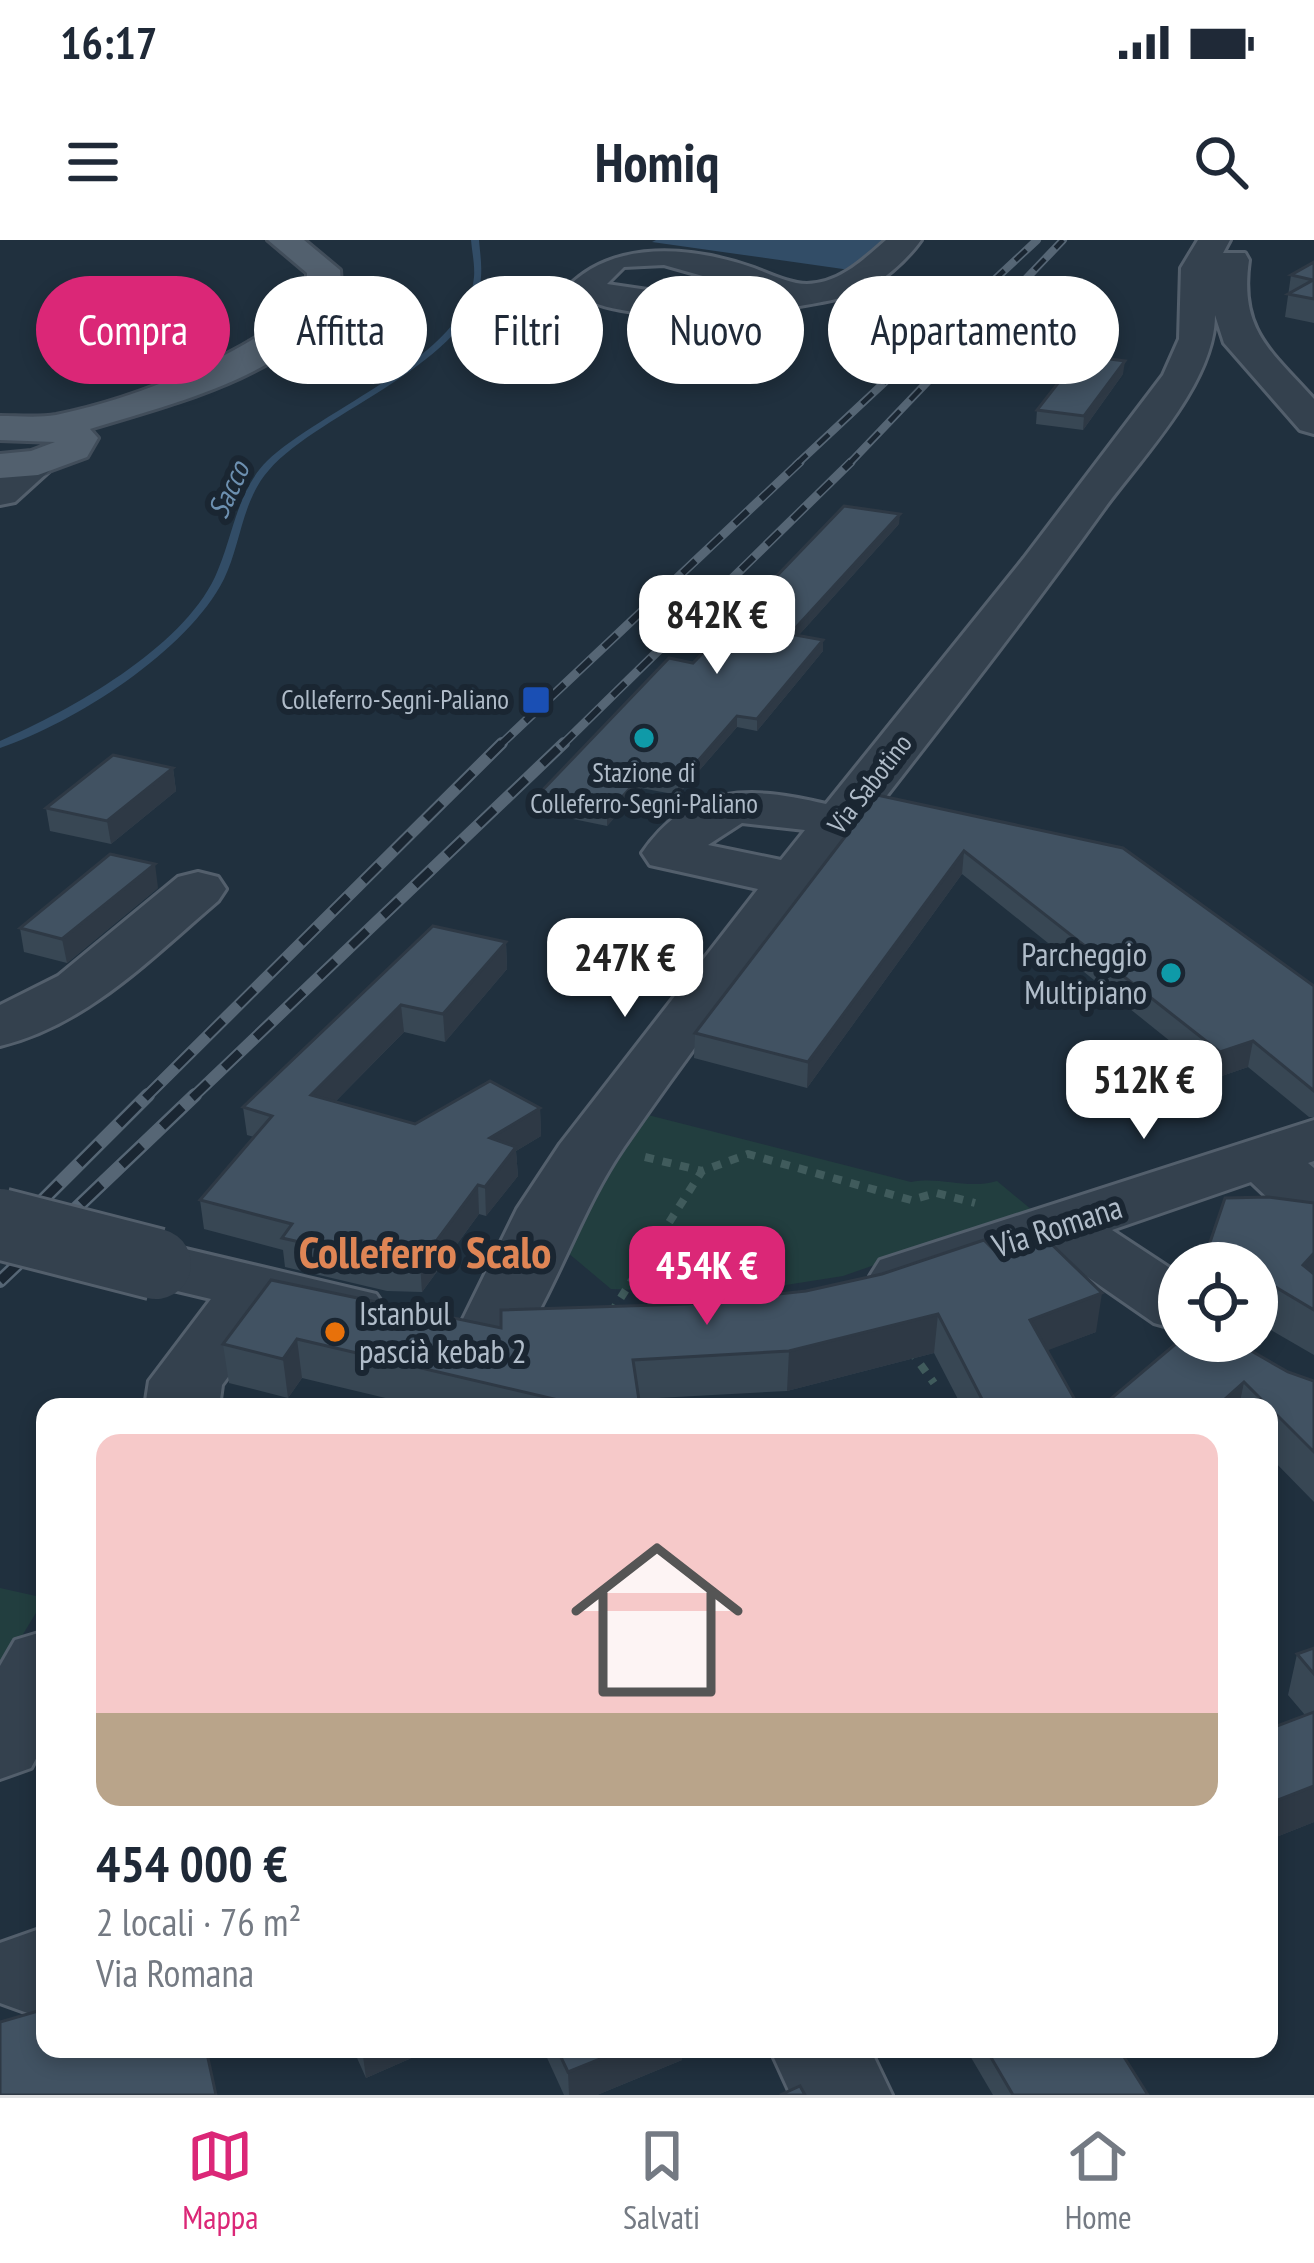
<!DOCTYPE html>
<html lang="it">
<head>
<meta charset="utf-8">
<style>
  body { margin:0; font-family:"PT Sans Narrow",sans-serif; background:#f6f6f7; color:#1f2937; height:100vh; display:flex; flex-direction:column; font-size:45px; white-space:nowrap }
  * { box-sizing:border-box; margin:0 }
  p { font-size:39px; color:#747a83 }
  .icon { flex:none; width:66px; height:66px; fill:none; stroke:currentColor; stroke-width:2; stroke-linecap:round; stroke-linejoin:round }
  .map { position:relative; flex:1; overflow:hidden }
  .drawer { position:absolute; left:36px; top:1158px; width:1242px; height:660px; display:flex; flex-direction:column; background:#fff; border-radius:24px; box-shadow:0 6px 18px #0003 }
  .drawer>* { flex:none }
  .hud { position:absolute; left:36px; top:36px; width:1242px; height:108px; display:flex; gap:24px }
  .controls { position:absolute; left:1158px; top:1002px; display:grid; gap:24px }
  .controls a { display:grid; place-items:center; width:120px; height:120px; border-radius:50%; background:#fff; box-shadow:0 6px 18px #0003; font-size:60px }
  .price { position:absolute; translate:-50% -102px; padding:0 27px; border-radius:24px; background:#fff; color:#222; font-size:39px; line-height:78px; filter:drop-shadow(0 3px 6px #0008) }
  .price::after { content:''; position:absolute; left:50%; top:72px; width:36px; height:27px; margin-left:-18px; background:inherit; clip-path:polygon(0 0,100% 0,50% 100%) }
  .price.selected { background:#db2777; color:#fff }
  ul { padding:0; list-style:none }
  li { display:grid; align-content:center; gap:24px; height:636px; padding:0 60px }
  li+li { border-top:3px solid #e0e1e3 }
  li span { display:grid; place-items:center; height:372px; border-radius:24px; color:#555 }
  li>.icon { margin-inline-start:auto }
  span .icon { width:216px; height:216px; fill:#fffc; stroke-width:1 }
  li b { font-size:51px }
  .pill { padding:0 42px; border-radius:54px; background:#fff; box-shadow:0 6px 18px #0003; font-size:42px; line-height:108px }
  .pill.selected { background:#db2777; color:#fff }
  .status { display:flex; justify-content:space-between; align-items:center; height:84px; padding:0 60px; background:#fff; direction:ltr }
  .status svg { height:33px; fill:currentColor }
  header { display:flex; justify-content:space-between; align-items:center; height:156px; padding:0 60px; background:#fff; font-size:54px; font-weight:700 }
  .dock { display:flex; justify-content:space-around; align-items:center; height:168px; border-top:3px solid #e0e1e3; background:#fff; font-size:33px; color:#747a83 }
  .dock a { display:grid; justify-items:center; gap:6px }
  .dock .selected { color:#db2777 }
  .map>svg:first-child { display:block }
  .green { fill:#223e3f }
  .water { fill:#324d67 }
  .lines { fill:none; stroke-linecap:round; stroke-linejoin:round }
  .stream { fill:#324d67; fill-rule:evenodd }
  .minor-casing { stroke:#535f6c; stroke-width:6 }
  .major-casing { stroke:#414d5a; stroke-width:6 }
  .path { stroke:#405b5c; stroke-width:8; stroke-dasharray:9 9; stroke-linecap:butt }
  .minor { fill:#34414e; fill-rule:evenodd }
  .major { fill:#52606e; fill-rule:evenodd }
  .rail-far3-casing { stroke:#566675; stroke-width:8 }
  .rail-far2-casing { stroke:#566675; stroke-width:9 }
  .rail-far1-casing { stroke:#566675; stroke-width:12 }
  .rail-casing { stroke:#566675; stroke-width:14 }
  .rail-far3 { stroke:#1a2632; stroke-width:4.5; stroke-dasharray:15; stroke-linecap:butt }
  .rail-far2 { stroke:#1a2632; stroke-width:6; stroke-dasharray:18; stroke-linecap:butt }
  .rail-far1 { stroke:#1a2632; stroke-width:8; stroke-dasharray:22; stroke-linecap:butt }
  .rail { stroke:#1a2632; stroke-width:9; stroke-dasharray:28; stroke-linecap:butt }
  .minor-bridge-casing { stroke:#535f6c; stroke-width:76; stroke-linecap:butt }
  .minor-bridge { stroke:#34414e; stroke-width:70 }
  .wall { fill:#384754 }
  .shaded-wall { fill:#2e3945 }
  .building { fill:#415262; stroke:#2e3945; stroke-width:3 }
  .transit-dot { fill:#1a4fb4; stroke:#1a2632; stroke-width:4.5 }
  .culture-dot { fill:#0f9aa8; stroke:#1a2632; stroke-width:4.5 }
  .food-dot { fill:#e8710a; stroke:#1a2632; stroke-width:4.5 }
  .labels { text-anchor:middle; stroke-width:12; stroke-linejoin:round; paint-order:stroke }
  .far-poi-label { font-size:27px; fill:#b0bcc9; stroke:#1a2632; text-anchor:end }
  .far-street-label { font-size:27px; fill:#b0bcc9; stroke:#1a2632 }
  .far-water-label { font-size:30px; font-style:italic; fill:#6d90b0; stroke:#1a2632 }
  .poi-label { font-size:33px; fill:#b0bcc9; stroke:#1a2632; text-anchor:end }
  .street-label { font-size:33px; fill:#b0bcc9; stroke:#1a2632 }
  .district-label { font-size:45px; font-weight:bold; fill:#df8555; stroke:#1a2632 }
</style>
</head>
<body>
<div class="status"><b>16:17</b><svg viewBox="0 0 49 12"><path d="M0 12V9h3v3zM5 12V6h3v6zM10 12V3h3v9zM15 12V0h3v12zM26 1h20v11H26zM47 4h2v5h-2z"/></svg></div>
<header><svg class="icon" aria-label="menu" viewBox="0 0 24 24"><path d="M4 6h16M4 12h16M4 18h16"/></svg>Homiq<svg class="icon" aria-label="search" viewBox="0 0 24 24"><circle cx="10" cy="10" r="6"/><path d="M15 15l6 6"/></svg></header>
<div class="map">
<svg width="1314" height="1855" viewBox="0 0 1314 1855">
  <rect width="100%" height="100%" fill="#20303e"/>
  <g class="green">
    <path d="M644,874L911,942C942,936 966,950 997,941L1032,970L843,1036L735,1053L611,1049L555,1002Z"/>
    <path d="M0,1348L45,1358L0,1432Z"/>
  </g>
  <path class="water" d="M656,0H892L850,30L652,2Z"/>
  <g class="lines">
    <path class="stream" d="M471,0H479C480,12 482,25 481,37C476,122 320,171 269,230C242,260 241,304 224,339C188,411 74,483 0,508V501C71,470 181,409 215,337C233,298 236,252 267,221C320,170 468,115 474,37C475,25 472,12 471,0Z"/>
    <g class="minor-casing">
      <g id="minor">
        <path d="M886,0H921C907,20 880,44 857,53C805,72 604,94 569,46C615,0 691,6 754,28C770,34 790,44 807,44C840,43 863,20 886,0ZM664,25L752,50L668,53L607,44L624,27Z"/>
        <path d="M1198,0H1230L1223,13H1245L1249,20C1239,90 1270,110 1314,159V194L1300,190L1224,103L1215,75C1215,142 1143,216 1104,269C948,486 776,687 624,907C582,968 561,1038 522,1100L497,1106L472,1100L461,1083L517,969L560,904L758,649L650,625L642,613C690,543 752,546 826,564L1024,318L1163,135L1179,99L1181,28ZM742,583L805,590L781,620L708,605Z"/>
        <path d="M38,211L52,214L58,223L15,262L0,265V233L24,214Z"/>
        <path d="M198,632L218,637L226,649L218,661C151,718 87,785 0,806V765L58,736L178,637Z"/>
        <path d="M1314,880V921L1308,923L1314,928V985L1290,979L1251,942L1112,990L1179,1034V1090L1154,1083L1050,1011L905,1058L880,1052L870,1036L880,1020Z"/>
        <path d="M156,1002L376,1054L387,1070L376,1086L351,1093L274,1075L222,1145L219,1167H145L149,1141L211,1059L131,1040L121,1024L131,1008Z"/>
        <path d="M45,1391V1502L31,1528L0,1539V1426L15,1400Z"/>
        <path d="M45,1687V1770L33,1775L0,1763V1703Z"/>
        <path d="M770,1809H870L892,1855H791Z"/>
      </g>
    </g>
    <g class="major-casing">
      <path id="major" d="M268,0H304L340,30L342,60C288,136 175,163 90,189L98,198L87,217L38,235L0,238V214L31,211L55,202L0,200V176C18,176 38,178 56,175C131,160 255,113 307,58V33Z"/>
    </g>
    <g class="path">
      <path d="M645,917L702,931"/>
      <path d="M611,1073L702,931L748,914L911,960L936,953L975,963"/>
      <path d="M910,1110L934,1143"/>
    </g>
    <use href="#minor" class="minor"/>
    <use href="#major" class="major"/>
    <g class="rail-far3-casing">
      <g id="rail-far3">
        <path d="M796,225L1037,0"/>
        <path d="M848,225L1063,0"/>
      </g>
    </g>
    <g class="rail-far2-casing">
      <g id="rail-far2">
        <path d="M499,506L800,222"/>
        <path d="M561,506L851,222"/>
      </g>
    </g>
    <g class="rail-far1-casing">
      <g id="rail-far1">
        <path d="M145,858L502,503"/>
        <path d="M192,858L564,503"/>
      </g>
    </g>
    <g class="rail-casing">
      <g id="rail">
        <path d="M0,1003L148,855"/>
        <path d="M0,1041L195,855"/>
      </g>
    </g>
    <use href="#rail-far3" class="rail-far3"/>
    <use href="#rail-far2" class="rail-far2"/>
    <use href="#rail-far1" class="rail-far1"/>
    <use href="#rail" class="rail"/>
    <g class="minor-bridge-casing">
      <path id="minor-bridge" d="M0,984L156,1024"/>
    </g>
    <use href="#minor-bridge" class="minor-bridge"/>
  </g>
  <g class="wall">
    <path d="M1314,22V83L1285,77L1291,35Z"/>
    <path d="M1123,134L1083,190L1036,184L1037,170Z"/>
    <path d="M899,284L798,396L823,400V411L757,491L737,487L678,555L641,548L607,586L534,571V559L693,423Z"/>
    <path d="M173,528L176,551L111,604L50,591L46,568Z"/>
    <path d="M877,555L1314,746V877H1309L1248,827L1216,838L962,634L807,848L694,818L695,793Z"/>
    <path d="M158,648L67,723L24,712L20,688Z"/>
    <path d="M433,686L506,702L507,729L445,802L404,792L335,862L415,884L540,868L541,896L516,911L518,936L486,976L479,974L422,1052L387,1051L285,1027L283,1010L204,989L200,960L254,897L247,895L243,867Z"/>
    <path d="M1314,963V1115L1257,1082V1023Z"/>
    <path d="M996,1012L1096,1092L1047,1110L1079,1167H962L934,1113L787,1151L639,1159L640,1167H423L302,1138L288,1158L229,1143L223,1104L501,1088L806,1051Z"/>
    <path d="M1288,1132L1314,1141V1262L1269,1216V1167H1101Z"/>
    <path d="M1314,1408V1582L1269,1600V1489L1305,1475L1288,1455L1297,1414Z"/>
    <path d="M353,1809H432L366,1838Z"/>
    <path d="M543,1809H682V1820L597,1855H564Z"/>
    <path d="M969,1809H1119L1148,1855H993L969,1814Z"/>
  </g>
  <g class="shaded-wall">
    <path d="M1125,121L1123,134L1083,190L1084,176Z"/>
    <path d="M900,274L899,284L790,405V394Z"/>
    <path d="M823,400V411L757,491V479Z"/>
    <path d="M737,476V487L678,555V544Z"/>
    <path d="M173,528L176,551L111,604L107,581Z"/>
    <path d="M641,536V548L607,586V574Z"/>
    <path d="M964,611L962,634L807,848L808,822Z"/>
    <path d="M155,624L158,648L67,723L62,699Z"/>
    <path d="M506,702L507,729L445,802L443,774Z"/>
    <path d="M401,765L404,792L314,883L311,855Z"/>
    <path d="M1253,801L1248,827L1216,838L1220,812Z"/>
    <path d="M540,868L541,896L516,911L518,936L486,976L485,947L490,898Z"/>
    <path d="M478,945L479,974L422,1052L420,1023Z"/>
    <path d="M1314,1013V1043L1303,1025Z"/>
    <path d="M1267,1042L1259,1081L1257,1082L1261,1043Z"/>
    <path d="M1102,1053L1096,1092L1025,1119L1030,1080Z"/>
    <path d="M938,1074L934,1113L787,1151L789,1111Z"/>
    <path d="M297,1099L302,1138L288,1158L283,1119Z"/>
    <path d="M1244,1142L1239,1167H1216Z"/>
    <path d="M1314,1546V1582L1269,1600V1577L1273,1562Z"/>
    <path d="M362,1809H432L366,1838Z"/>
    <path d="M625,1809H682V1820L597,1855H569L568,1832Z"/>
  </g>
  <g class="building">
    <path d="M1314,22V59L1288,54L1313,40L1291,35Z"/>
    <path d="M1080,115L1125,121L1084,176L1037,170Z"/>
    <path d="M844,266L900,274L790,394L823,400L757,479L737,476L678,544L641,536L607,574L534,559L669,418L693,423Z"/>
    <path d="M113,515L173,528L107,581L46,568Z"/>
    <path d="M877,555L1123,608L1314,746V851L1253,801L1220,812L964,611L808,822L695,793Z"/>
    <path d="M110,614L155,624L62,699L20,688Z"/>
    <path d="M433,686L506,702L443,774L401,765L311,855L415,884L490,841L540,868L490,898L516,907L485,947L478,945L420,1023L384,1021L282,998L292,984L200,960L272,876L243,867Z"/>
    <path d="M1268,957L1314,963V1013L1303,1025L1314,1034V1070L1267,1042L1261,1043L1260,1058H1257V1023H1203L1225,958Z"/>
    <path d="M1043,996L1102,1053L1030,1080L1079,1167H986L938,1074L789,1111L633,1120L640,1167H588L297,1099L283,1119L223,1104L271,1040L501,1088V1070L688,1064L806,1051L882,1034L984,1000L996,1012Z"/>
    <path d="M1179,1101H1234L1288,1132L1314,1141V1212L1244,1142L1216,1167H1101Z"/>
    <path d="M1314,1408V1434L1297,1414Z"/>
    <path d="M1314,1472V1546L1273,1562L1269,1557V1489Z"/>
    <path d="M45,1769V1809H206L216,1855H0V1782Z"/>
    <path d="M557,1809H625L568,1832Z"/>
    <path d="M986,1809H1119L1148,1855H1013Z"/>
    <path d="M800,1846L805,1855H780Z"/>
  </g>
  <rect class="transit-dot" x="521" y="445" width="30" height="30" rx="6"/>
  <g class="culture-dot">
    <circle cx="644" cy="498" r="12"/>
    <circle cx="1171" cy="733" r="12"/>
  </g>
  <circle class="food-dot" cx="335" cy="1092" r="12"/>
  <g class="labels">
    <g class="far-poi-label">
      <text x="509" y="469">Colleferro-Segni-Paliano</text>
      <text x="644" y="542" text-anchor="middle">Stazione di<tspan x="644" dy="31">Colleferro-Segni-Paliano</tspan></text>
    </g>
    <g class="far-street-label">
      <text transform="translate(870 544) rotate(-52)" y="9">Via Sabotino</text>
    </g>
    <g class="far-water-label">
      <text transform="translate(229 250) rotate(-65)" y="10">Sacco</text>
    </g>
    <g class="poi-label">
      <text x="1147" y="726">Parcheggio<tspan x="1147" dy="38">Multipiano</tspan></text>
      <text x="359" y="1085" text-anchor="start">Istanbul<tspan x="359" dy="38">pascià kebab 2</tspan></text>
    </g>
    <g class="street-label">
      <text transform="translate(1057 986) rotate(-18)" y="12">Via Romana</text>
    </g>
    <g class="district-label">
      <text x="425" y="1028">Colleferro Scalo</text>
    </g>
  </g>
</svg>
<div class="controls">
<a><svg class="icon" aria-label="locate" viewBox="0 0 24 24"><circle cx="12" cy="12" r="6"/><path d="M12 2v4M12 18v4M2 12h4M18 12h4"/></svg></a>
</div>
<b class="price" style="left:717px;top:437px">842K €</b>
<b class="price" style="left:625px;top:780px">247K €</b>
<b class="price" style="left:1144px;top:902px">512K €</b>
<b class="price selected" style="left:707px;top:1088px">454K €</b>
<div class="hud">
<a class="pill selected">Compra</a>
<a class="pill">Affitta</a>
<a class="pill">Filtri</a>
<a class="pill">Nuovo</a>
<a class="pill">Appartamento</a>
</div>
<section class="drawer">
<ul>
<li><span style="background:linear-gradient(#f6c9c9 75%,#b9a48a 0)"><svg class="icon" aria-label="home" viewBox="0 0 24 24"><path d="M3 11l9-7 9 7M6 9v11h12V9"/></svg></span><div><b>454 000 €</b><p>2 locali · 76 m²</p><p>Via Romana</p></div></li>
</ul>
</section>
</div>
<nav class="dock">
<a class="selected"><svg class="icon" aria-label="map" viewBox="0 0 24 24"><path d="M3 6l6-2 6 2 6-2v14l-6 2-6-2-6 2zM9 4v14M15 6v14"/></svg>Mappa</a>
<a><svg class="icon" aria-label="saved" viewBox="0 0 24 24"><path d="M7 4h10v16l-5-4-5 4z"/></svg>Salvati</a>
<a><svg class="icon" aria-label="home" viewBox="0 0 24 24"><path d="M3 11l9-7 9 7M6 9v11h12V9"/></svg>Home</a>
</nav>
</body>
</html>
